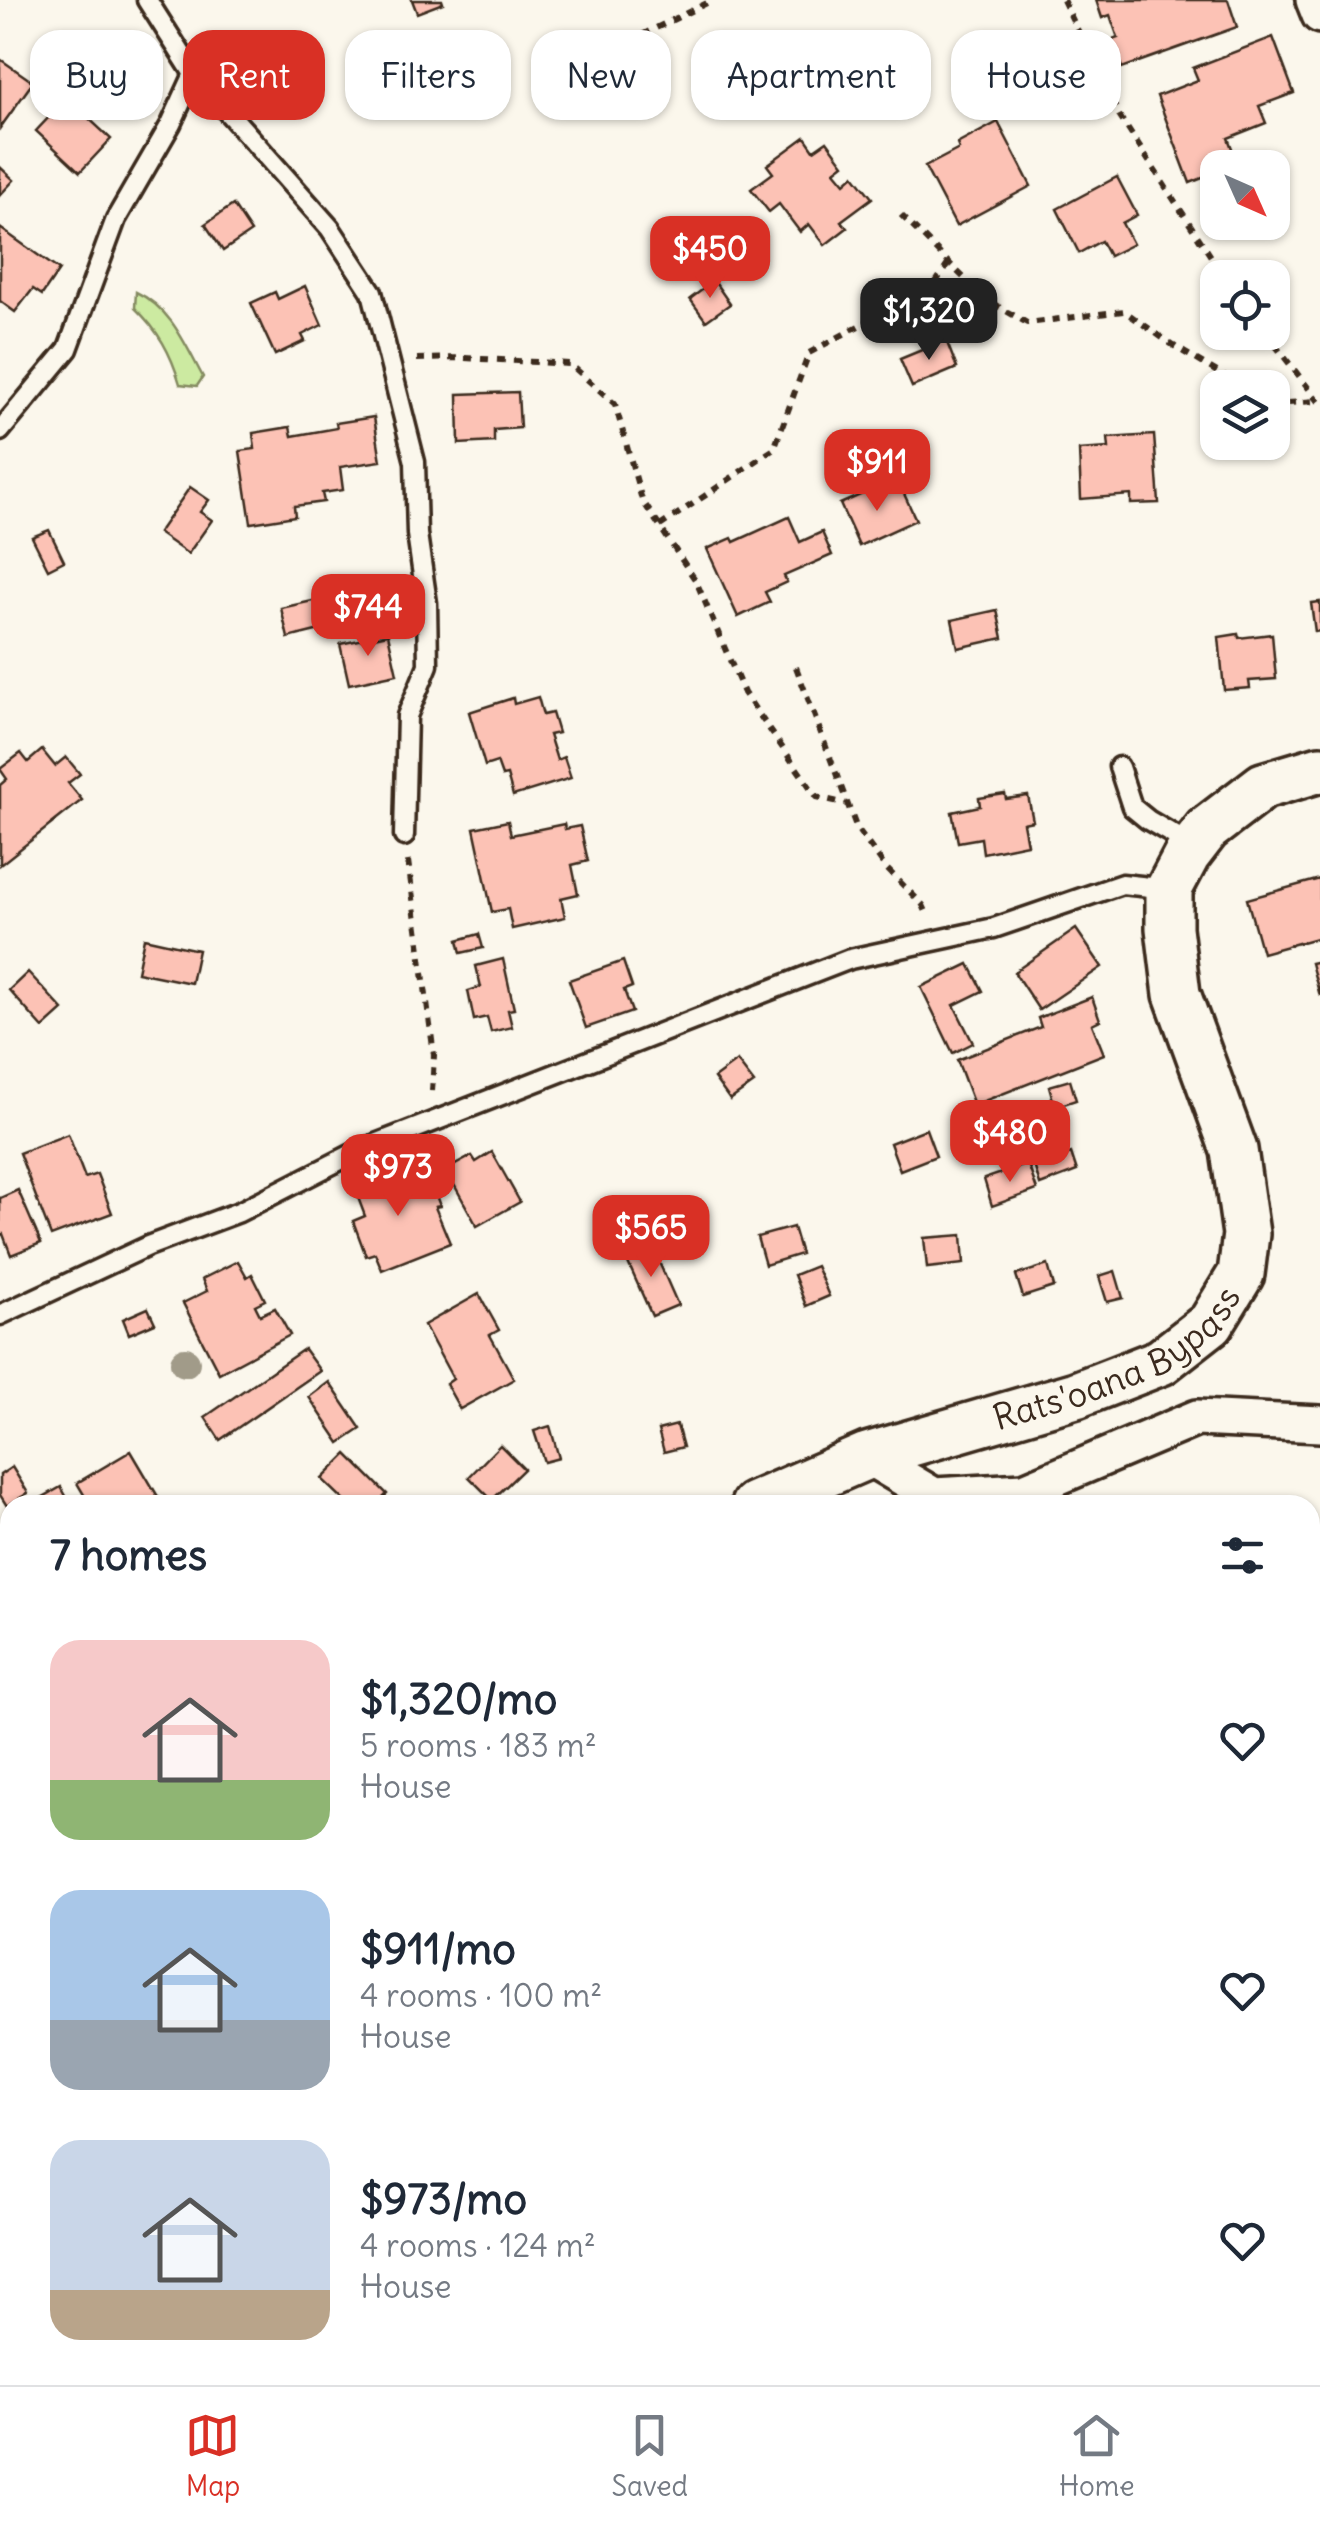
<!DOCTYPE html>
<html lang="en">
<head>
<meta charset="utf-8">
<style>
  body { margin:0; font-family:Delius,sans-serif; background:#f2f2f3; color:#1f2937; height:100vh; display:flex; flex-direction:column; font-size:38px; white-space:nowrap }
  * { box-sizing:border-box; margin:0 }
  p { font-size:32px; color:#747a83 }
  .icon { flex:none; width:55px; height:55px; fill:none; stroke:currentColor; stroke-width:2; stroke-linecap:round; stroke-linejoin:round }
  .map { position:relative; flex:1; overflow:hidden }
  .drawer { position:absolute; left:0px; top:1495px; width:1320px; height:890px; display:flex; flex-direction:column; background:#fff; border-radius:30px 30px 0 0; box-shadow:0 2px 8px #0004 }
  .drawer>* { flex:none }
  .banner { position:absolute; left:30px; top:30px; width:1260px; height:90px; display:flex; gap:20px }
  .needle { width:65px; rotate:135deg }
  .tools { position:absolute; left:1200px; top:150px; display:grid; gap:20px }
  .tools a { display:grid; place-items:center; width:90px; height:90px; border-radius:20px; background:#fff; box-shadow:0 2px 8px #0004; font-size:50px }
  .price { position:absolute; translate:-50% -85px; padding:0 22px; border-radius:20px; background:#d93025; color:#fff; font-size:32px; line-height:65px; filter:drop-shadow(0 2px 5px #0008) }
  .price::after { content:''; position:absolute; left:50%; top:60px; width:30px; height:22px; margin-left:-15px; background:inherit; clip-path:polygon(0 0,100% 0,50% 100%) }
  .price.current { background:#222; color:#fff }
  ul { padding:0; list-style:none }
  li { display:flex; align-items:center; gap:30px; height:250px; padding:0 50px }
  li span { display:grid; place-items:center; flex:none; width:280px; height:200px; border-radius:30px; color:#555 }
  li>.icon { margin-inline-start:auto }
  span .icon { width:120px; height:120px; fill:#fffc; stroke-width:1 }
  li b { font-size:42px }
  h2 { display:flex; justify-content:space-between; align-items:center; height:120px; padding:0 50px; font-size:42px }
  .pill { padding:0 35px; border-radius:30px; background:#fff; box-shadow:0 2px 8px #0004; font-size:35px; line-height:90px }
  .pill.current { background:#d93025; color:#fff }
  .dock { display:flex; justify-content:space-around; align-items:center; height:140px; border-top:2px solid #e0e1e3; background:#fff; font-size:28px; color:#747a83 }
  .dock a { display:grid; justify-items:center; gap:5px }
  .dock .current { color:#d93025 }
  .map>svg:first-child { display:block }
  .green { fill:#cceaa1; stroke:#848a60; stroke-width:2.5 }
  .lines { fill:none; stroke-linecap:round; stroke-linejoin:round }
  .stream { stroke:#6a8497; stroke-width:12 }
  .building { fill:#fcc2b5; stroke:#3b2a1e; stroke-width:2.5 }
  .service-casing { stroke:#3b2a1e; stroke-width:25 }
  .minor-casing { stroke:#3b2a1e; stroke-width:42 }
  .tertiary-casing { stroke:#3b2a1e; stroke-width:52 }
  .path { stroke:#3b2a1e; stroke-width:6; stroke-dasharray:8 8; stroke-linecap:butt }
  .service { stroke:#fbf7ec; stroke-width:18 }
  .minor { stroke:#fbf7ec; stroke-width:35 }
  .tertiary { stroke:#fbf7ec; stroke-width:45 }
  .tree { fill:#a19b89 }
  .labels { text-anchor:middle; stroke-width:9; stroke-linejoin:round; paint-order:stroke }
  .street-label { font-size:35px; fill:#3b2a1e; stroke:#fbf7ec }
</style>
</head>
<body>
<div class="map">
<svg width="1320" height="2385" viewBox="0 0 1320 2385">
  <rect width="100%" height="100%" fill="#fbf7ec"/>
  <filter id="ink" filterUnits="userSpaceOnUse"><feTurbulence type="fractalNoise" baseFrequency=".01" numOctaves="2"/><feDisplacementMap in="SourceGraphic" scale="20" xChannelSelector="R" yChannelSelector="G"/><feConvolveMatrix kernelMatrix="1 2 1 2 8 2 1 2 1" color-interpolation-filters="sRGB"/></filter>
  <g filter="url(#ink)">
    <path class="green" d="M136,292C171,308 185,344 203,377L197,386L180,384C171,353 158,330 135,308Z"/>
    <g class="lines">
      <g class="stream">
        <path d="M1310,2066L1320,2064"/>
        <path d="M0,2119L10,2131"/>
        <path d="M1310,2232L1320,2239"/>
      </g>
    </g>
    <g class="building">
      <path d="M412,0H442L443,3L417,13Z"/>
      <path d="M1096,0H1228L1237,27L1122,68L1112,40L1118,38L1110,15L1102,18Z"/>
      <path d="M1273,37L1294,93L1259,106L1266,123L1228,138L1238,164L1218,168V172L1190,183L1157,96L1198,80L1193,68Z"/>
      <path d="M0,59L33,82L0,128Z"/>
      <path d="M67,98L111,139L80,172L36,131Z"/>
      <path d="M998,122L1031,186L956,226L925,167L959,149L957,144Z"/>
      <path d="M805,137L814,150L827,141L844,164L835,171L845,183L854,175L872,198L841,221L847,228L825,245L809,224L800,232L779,204L769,212L751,189L773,173L767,165Z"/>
      <path d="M0,167L14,180L0,195Z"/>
      <path d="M1117,177L1137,215L1122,223L1133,244L1109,256L1101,241L1079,253L1057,209Z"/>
      <path d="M233,205L251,232L223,251L205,224Z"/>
      <path d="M0,228L59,270L42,295L33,289L15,312L0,301Z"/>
      <path d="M714,281L730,304L706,321L690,299Z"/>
      <path d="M305,286L322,325L302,335L305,341L275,355L251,303L275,292L278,299Z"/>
      <path d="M946,340L957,368L912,387L900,359Z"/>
      <path d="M518,392L520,428L494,430V442L459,444L458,394Z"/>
      <path d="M374,417L381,461L340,467L343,490L322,493L324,502L294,506L295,516L251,523L240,451L255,449L253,433L290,427L292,436L337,428L336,423Z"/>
      <path d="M1154,435L1159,503L1131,504V495L1081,499L1079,450L1109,448L1108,438Z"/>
      <path d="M900,485L916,520L859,546L840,504L876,488L880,495Z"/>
      <path d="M190,487L209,500L200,512L212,520L188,554L158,533Z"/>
      <path d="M789,517L800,542L822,532L832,555L784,576L787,582L765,592L770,602L738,617L707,549L732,538L734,542Z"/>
      <path d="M49,530L64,561L48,569L32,537Z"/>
      <path d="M317,600L324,629L288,638L281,608Z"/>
      <path d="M1320,602V631L1315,632L1311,603Z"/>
      <path d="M997,610L1003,638L958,648L952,620Z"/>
      <path d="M388,634L397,674L349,684L340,644Z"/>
      <path d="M1238,634L1239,638L1272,634L1276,679L1249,681L1250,688L1224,690L1219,637Z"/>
      <path d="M538,697L543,715L552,713L558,733L549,735L557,760L564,757L571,778L513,796L507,775L502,776L497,762L485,766L469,712L513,698L514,704Z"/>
      <path d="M42,750L55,766L66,757L80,774L68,783L82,800L0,865V785L7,779L0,769L21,753L28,762Z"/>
      <path d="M1005,794L1006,799L1028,796L1033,821L1023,823L1027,844L983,853L981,838L958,842L952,812L980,806L979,798Z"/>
      <path d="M508,821L511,835L564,824L565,829L580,826L588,861L572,865L578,894L561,898L565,917L512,929L508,909L492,912L474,828Z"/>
      <path d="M1320,879V937L1262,953L1247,899Z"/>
      <path d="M1076,929L1102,967L1039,1010L1014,972Z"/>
      <path d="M479,934L483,948L461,953L458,940Z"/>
      <path d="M144,938L198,950L191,983L137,972Z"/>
      <path d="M503,959L514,1009L508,1010L512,1027L491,1032L487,1017L474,1020L468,991L481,987L476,966Z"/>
      <path d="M623,961L632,987L624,990L632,1012L586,1028L569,980Z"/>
      <path d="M1320,961V996L1311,963Z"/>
      <path d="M969,964L983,991L954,1005L973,1043L953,1053L921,987Z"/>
      <path d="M28,972L63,1010L43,1028L9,990Z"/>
      <path d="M1092,997L1100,1020L1092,1024L1104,1054L974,1105L957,1060L1041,1027L1038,1018Z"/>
      <path d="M737,1061L754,1083L730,1100L714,1078Z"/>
      <path d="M1070,1080L1076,1100L1055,1107L1049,1086Z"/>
      <path d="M926,1129L936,1156L900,1170L890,1143Z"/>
      <path d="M68,1134L85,1178L97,1174L112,1213L51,1236L19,1153Z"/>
      <path d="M492,1152L520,1202L477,1226L446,1170L472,1156L476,1162Z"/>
      <path d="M1071,1153L1077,1171L1040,1185L1034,1165Z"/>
      <path d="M1028,1164L1037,1190L992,1206L984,1179Z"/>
      <path d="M408,1165L420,1195L434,1190L440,1206L435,1207L450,1243L382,1270L375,1253L366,1256L353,1221L365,1216L354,1187Z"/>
      <path d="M18,1190L41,1243L11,1255L3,1234L0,1235V1198Z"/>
      <path d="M793,1227L801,1254L765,1265L757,1237Z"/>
      <path d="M962,1235L964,1264L927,1268L924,1238Z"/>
      <path d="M651,1244L678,1305L652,1316L625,1256Z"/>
      <path d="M238,1261L247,1277L252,1274L265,1300L255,1305L260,1315L275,1308L290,1335L219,1373L183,1303L207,1291L202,1279Z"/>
      <path d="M1048,1265L1054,1287L1023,1297L1016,1275Z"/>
      <path d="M816,1266L829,1296L806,1306L794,1275Z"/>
      <path d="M1115,1271L1123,1298L1107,1302L1099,1276Z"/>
      <path d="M479,1294L499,1330L490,1335L514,1379L460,1409L446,1384L453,1379L424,1325Z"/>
      <path d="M148,1308L155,1323L129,1334L123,1319Z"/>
      <path d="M304,1349L320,1371L220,1440L205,1417Z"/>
      <path d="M329,1382L361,1429L340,1443L309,1397Z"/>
      <path d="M677,1425L683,1447L664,1452L658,1430Z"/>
      <path d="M550,1426L559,1458L544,1462L534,1431Z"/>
      <path d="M500,1445L524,1469L492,1500L469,1477Z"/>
      <path d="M131,1451L163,1505H90L77,1483Z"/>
      <path d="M347,1454L387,1494L376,1505H349L322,1479Z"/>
      <path d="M12,1467L28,1493L7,1506L0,1495V1475Z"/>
      <path d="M61,1487L71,1505H29Z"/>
      <path d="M4,1551L10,1565V1598L0,1602V1553Z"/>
      <path d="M1320,1566V1651L1310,1653V1568Z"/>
      <path d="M1320,1675V1727L1310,1728V1677Z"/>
    </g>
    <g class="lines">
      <g class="service-casing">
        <g id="service">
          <path d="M147,0L194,74L330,228L372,292L415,462L417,534L427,603L428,665L407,716L404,836"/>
          <path d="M0,431L68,349L116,219L171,124L194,74"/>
          <path d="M1119,767L1132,807L1148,820L1193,846"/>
          <path d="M0,1315L148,1246L239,1212L358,1151L850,959L994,928L1122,884L1169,889"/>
          <path d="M0,1680L10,1683"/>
        </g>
      </g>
      <g class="minor-casing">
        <g id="minor">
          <path d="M1314,0L1320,15"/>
          <path d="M867,1456L934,1496L1024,1491L1197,1418L1320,1424"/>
        </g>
      </g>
      <g class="tertiary-casing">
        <g id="tertiary">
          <path id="s1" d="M754,1505L867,1456L1076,1395L1161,1362L1211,1323L1241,1274L1246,1234L1234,1150L1177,994L1169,928V889L1187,855L1207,829L1263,786L1320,769"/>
          <path d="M506,2385L507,2375"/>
        </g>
      </g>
      <g class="path">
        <path d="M1063,0L1120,117L1225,278"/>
        <path d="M599,56L713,0"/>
        <path d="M901,215L985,299L1027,323L1124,311L1177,348L1244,388"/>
        <path d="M1265,332L1320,403"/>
        <path d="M417,359L465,358L570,364L615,404L642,500L696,581L744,693L817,797L847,804"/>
        <path d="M1272,404L1317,401"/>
        <path d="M660,526L774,449L809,353L934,285L949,263"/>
        <path d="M796,667L857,829L886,868L923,905L928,916"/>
        <path d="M408,861L434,1055L432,1092"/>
      </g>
      <use href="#service" class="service"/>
      <use href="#minor" class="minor"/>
      <use href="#tertiary" class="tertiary"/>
    </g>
    <circle class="tree" cx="185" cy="1362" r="15"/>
  </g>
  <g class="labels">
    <g class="street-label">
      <text dy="12" stroke="none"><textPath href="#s1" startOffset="395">Rats'oana Bypass</textPath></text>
    </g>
  </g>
</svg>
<div class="tools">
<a><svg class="needle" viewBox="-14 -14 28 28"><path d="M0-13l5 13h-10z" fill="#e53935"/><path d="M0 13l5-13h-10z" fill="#747a83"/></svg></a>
<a><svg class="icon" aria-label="locate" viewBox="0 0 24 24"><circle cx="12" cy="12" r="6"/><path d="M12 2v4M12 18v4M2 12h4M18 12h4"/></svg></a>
<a><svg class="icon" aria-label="layers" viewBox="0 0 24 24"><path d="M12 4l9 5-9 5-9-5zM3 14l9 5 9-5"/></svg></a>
</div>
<b class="price" style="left:710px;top:301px">$450</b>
<b class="price current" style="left:929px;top:363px">$1,320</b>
<b class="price" style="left:877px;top:514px">$911</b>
<b class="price" style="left:368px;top:659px">$744</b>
<b class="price" style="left:1010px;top:1185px">$480</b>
<b class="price" style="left:398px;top:1219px">$973</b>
<b class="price" style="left:651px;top:1280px">$565</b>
<div class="banner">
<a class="pill">Buy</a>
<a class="pill current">Rent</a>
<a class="pill">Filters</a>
<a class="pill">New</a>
<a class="pill">Apartment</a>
<a class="pill">House</a>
</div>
<section class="drawer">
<h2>7 homes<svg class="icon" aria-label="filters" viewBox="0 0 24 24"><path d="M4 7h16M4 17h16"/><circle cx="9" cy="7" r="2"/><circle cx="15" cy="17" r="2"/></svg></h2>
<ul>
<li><span style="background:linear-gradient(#f6c9c9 70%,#8fb573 0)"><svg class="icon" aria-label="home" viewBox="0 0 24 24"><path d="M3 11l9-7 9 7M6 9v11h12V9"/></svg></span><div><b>$1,320/mo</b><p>5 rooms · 183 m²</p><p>House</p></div><svg class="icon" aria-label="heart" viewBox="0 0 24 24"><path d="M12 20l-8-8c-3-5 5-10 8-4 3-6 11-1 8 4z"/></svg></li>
<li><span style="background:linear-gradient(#a9c7e8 65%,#9aa5b1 0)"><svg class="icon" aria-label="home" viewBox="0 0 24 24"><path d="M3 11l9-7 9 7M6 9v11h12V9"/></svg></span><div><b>$911/mo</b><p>4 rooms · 100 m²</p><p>House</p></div><svg class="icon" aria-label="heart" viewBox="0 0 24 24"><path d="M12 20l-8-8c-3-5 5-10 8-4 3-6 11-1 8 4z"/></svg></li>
<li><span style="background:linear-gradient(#c9d6e8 75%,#b9a48a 0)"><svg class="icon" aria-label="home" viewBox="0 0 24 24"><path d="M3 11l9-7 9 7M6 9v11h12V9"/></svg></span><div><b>$973/mo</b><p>4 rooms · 124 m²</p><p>House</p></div><svg class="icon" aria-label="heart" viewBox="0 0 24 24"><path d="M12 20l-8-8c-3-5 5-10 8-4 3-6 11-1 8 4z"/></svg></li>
</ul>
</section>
</div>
<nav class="dock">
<a class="current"><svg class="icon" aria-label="map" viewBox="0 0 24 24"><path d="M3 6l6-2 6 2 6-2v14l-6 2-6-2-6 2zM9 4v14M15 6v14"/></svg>Map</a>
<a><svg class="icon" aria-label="saved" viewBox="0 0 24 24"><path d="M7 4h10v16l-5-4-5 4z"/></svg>Saved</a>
<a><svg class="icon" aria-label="home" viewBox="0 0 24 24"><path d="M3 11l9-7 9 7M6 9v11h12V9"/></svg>Home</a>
</nav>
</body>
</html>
